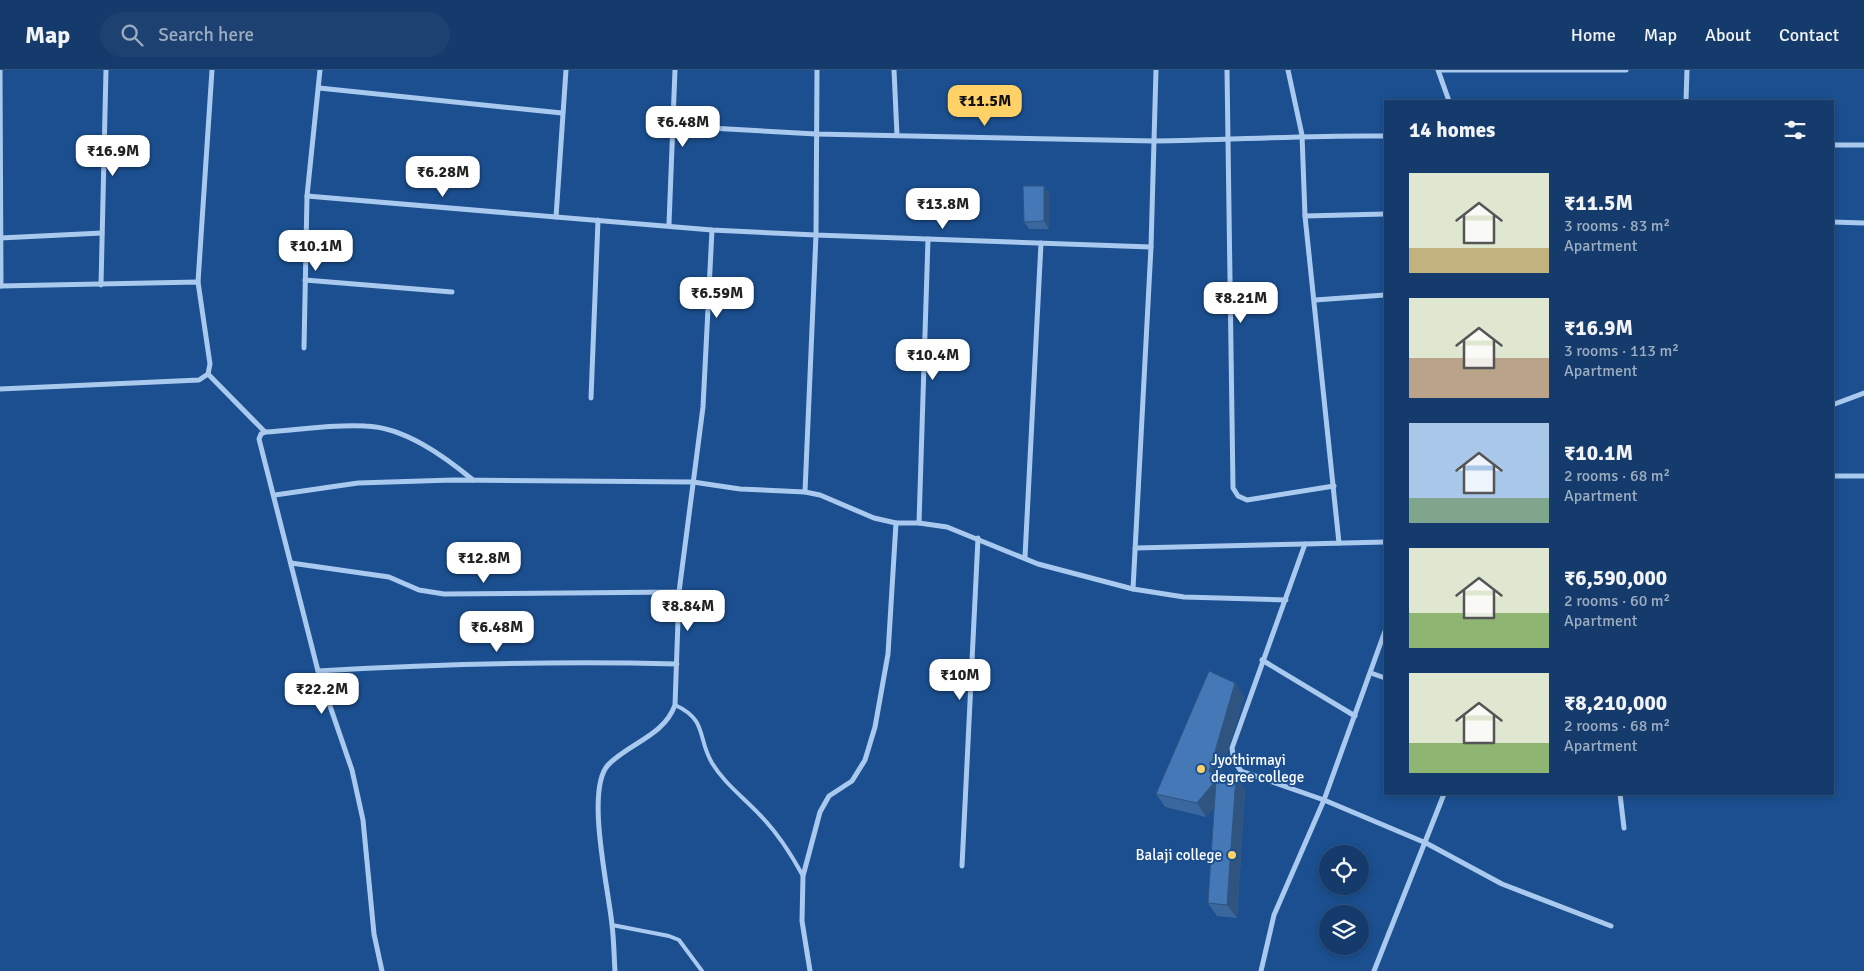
<!DOCTYPE html>
<html lang="en">
<head>
<meta charset="utf-8">
<style>
  body { margin:0; font-family:Signika,sans-serif; background:#1d4271; color:#f1f3f6; height:100vh; display:flex; flex-direction:column; font-size:19px; white-space:nowrap }
  * { box-sizing:border-box; margin:0 }
  p { font-size:16px; color:#9dadc1 }
  .icon { flex:none; width:28px; height:28px; fill:none; stroke:currentColor; stroke-width:2; stroke-linecap:round; stroke-linejoin:round }
  .map { position:relative; flex:1; overflow:hidden }
  .panel { position:absolute; left:1384px; top:30px; width:450px; height:695px; display:flex; flex-direction:column; background:#143b6b; border-radius:0px; box-shadow:0 2px 8px #0003,0 0 0 1px #33557e }
  .panel>* { flex:none }
  .buttons { position:absolute; left:1319px; top:775px; display:grid; gap:10px }
  .buttons a { display:grid; place-items:center; width:50px; height:50px; border-radius:50%; background:#143b6b; box-shadow:0 2px 8px #0003,0 0 0 1px #33557e; font-size:25px }
  .price { position:absolute; translate:-50% -42px; padding:0 11px; border-radius:10px; background:#fff; color:#222; font-size:16px; line-height:32px; filter:drop-shadow(0 1px 2px #0008) }
  .price::after { content:''; position:absolute; left:50%; top:30px; width:15px; height:11px; margin-left:-8px; background:inherit; clip-path:polygon(0 0,100% 0,50% 100%) }
  .price.active { background:#ffd166; color:#111 }
  ul { padding:0; list-style:none }
  li { display:flex; align-items:center; gap:15px; height:125px; padding:0 25px }
  li span { display:grid; place-items:center; flex:none; width:140px; height:100px; border-radius:0px; color:#555 }
  li>.icon { margin-inline-start:auto }
  span .icon { width:60px; height:60px; fill:#fffc; stroke-width:1 }
  li b { font-size:21px }
  h2 { display:flex; justify-content:space-between; align-items:center; height:60px; padding:0 25px; font-size:21px }
  header { display:flex; align-items:center; gap:30px; box-sizing:border-box; height:70px; padding:0 25px; background:#143b6b; border-bottom:1px solid #33557e }
  header strong { font-size:24px }
  nav { display:flex; gap:28px; margin-inline-start:auto; font-size:18px }
  .search { width:350px; height:45px; background:#1d4271; display:flex; align-items:center; gap:12px; box-sizing:border-box; padding:0 18px; border-radius:28px; color:#9dadc1; font-size:19px }
  .map>svg:first-child { display:block }
  .lines { fill:none; stroke-linecap:round; stroke-linejoin:round }
  .lane { stroke:#a9c9ee; stroke-width:4 }
  .street { stroke:#a9c9ee; stroke-width:5 }
  .wall { fill:#3a679d }
  .shaded-wall { fill:#305480 }
  .building { fill:#4478b7; stroke:#305480 }
  .poi-dot { fill:#ffd166; stroke:#1b4f8f; stroke-width:2 }
  .labels { text-anchor:middle; stroke-width:4; stroke-linejoin:round; paint-order:stroke }
  .poi-label { font-size:15px; fill:#fff; stroke:#1b4f8f; text-anchor:start }
</style>
</head>
<body>
<header>
<strong>Map</strong>
<div class="search"><svg class="icon" aria-label="search" viewBox="0 0 24 24"><circle cx="10" cy="10" r="6"/><path d="M15 15l6 6"/></svg>Search here</div>
<nav><a>Home</a><a>Map</a><a>About</a><a>Contact</a></nav>
</header>
<div class="map">
<svg width="1864" height="901" viewBox="0 0 1864 901">
  <rect width="100%" height="100%" fill="#1b4f8f"/>
  <g class="lines">
    <g class="lane">
      <path d="M675,635C708,650 697,668 712,693C724,713 743,727 759,744C777,762 790,782 803,806"/>
      <path d="M612,855L669,866L679,870L702,901"/>
    </g>
    <g class="street">
      <path d="M0,0L1,216"/>
      <path d="M320,0L307,126L556,147L566,0"/>
      <path d="M817,0L816,165L1151,177"/>
      <path d="M894,0L897,65"/>
      <path d="M1227,0L1233,418L1238,426L1247,430L1334,416"/>
      <path d="M1288,0L1302,65L1305,146L1339,473"/>
      <path d="M319,18L562,43"/>
      <path d="M1449,31L1438,0H1626"/>
      <path d="M1686,31L1687,0"/>
      <path d="M674,56L816,64L1154,71L1156,0"/>
      <path d="M1832,75H1864"/>
      <path d="M1305,146L1385,144"/>
      <path d="M556,147L712,160L816,165L805,422"/>
      <path d="M1832,152L1864,153"/>
      <path d="M669,154L675,0"/>
      <path d="M0,168L102,163"/>
      <path d="M305,210L452,222"/>
      <path d="M198,212L212,0"/>
      <path d="M101,215L106,0"/>
      <path d="M0,216L198,212L210,294L208,304L199,310L0,319"/>
      <path d="M1315,230L1385,225"/>
      <path d="M304,278L307,126"/>
      <path d="M208,304L265,362"/>
      <path d="M591,328L598,150"/>
      <path d="M1832,335L1864,323"/>
      <path d="M1832,406H1864"/>
      <path d="M275,425L358,413L453,410L693,412L740,419L805,422L820,425L874,448L896,453H919L947,457L1038,494L1133,519L1184,527L1286,530"/>
      <path d="M919,453L928,169"/>
      <path d="M1385,472L1305,474L1232,678L1234,691L1241,701L1324,730L1426,773L1502,814L1611,856"/>
      <path d="M1135,478L1305,474"/>
      <path d="M1025,487L1041,173"/>
      <path d="M291,493L389,507L419,520L444,524L679,522"/>
      <path d="M1133,519L1151,177L1154,71C1231,70 1308,65 1385,66"/>
      <path d="M1262,590L1355,646"/>
      <path d="M318,601C438,594 556,591 677,594"/>
      <path d="M1371,603L1385,608"/>
      <path d="M1620,724L1624,758"/>
      <path d="M962,796L978,468"/>
      <path d="M382,901L374,864L363,750L352,700L318,601L259,369L261,364L265,362C298,360 332,354 365,356C404,357 444,386 473,410"/>
      <path d="M615,901C614,886 614,871 612,855C609,821 585,720 608,695C629,673 664,666 675,635L679,522L703,337L712,160"/>
      <path d="M810,901L802,851L803,806L820,742L829,726L852,711L865,690L875,657L888,584L896,453"/>
      <path d="M1261,901L1274,845L1324,730L1385,561"/>
      <path d="M1374,901L1444,724"/>
    </g>
  </g>
  <g class="wall">
    <path d="M1049,123V159H1029L1024,152Z"/>
    <path d="M1235,613L1244,627L1221,704L1236,707L1245,720L1237,848L1217,846L1208,833L1215,736L1206,747L1165,737L1156,724Z"/>
  </g>
  <g class="shaded-wall">
    <path d="M1044,116L1049,123V159L1044,151Z"/>
    <path d="M1235,613L1244,627L1219,713L1226,723L1206,747L1197,733L1209,702Z"/>
    <path d="M1236,707L1245,720L1237,848L1227,835Z"/>
  </g>
  <g class="building">
    <path d="M1023,116H1044V151L1024,152Z"/>
    <path d="M1209,601L1235,613L1209,702L1236,707L1227,835L1208,833L1216,710L1197,733L1156,724Z"/>
  </g>
  <g class="poi-dot">
    <circle cx="1201" cy="699" r="5"/>
    <circle cx="1232" cy="785" r="5"/>
  </g>
  <g class="labels">
    <g class="poi-label">
      <text x="1211" y="695">Jyothirmayi<tspan x="1211" dy="17">degree college</tspan></text>
      <text x="1222" y="790" text-anchor="end">Balaji college</text>
    </g>
  </g>
</svg>
<div class="buttons">
<a><svg class="icon" aria-label="locate" viewBox="0 0 24 24"><circle cx="12" cy="12" r="6"/><path d="M12 2v4M12 18v4M2 12h4M18 12h4"/></svg></a>
<a><svg class="icon" aria-label="layers" viewBox="0 0 24 24"><path d="M12 4l9 5-9 5-9-5zM3 14l9 5 9-5"/></svg></a>
</div>
<b class="price active" style="left:985px;top:57px">₹11.5M</b>
<b class="price" style="left:683px;top:78px">₹6.48M</b>
<b class="price" style="left:113px;top:107px">₹16.9M</b>
<b class="price" style="left:443px;top:128px">₹6.28M</b>
<b class="price" style="left:943px;top:160px">₹13.8M</b>
<b class="price" style="left:316px;top:202px">₹10.1M</b>
<b class="price" style="left:717px;top:249px">₹6.59M</b>
<b class="price" style="left:1241px;top:254px">₹8.21M</b>
<b class="price" style="left:933px;top:311px">₹10.4M</b>
<b class="price" style="left:484px;top:514px">₹12.8M</b>
<b class="price" style="left:688px;top:562px">₹8.84M</b>
<b class="price" style="left:497px;top:583px">₹6.48M</b>
<b class="price" style="left:960px;top:631px">₹10M</b>
<b class="price" style="left:322px;top:645px">₹22.2M</b>
<section class="panel">
<h2>14 homes<svg class="icon" aria-label="filters" viewBox="0 0 24 24"><path d="M4 7h16M4 17h16"/><circle cx="9" cy="7" r="2"/><circle cx="15" cy="17" r="2"/></svg></h2>
<ul>
<li><span style="background:linear-gradient(#dfe7d0 75%,#c2b280 0)"><svg class="icon" aria-label="home" viewBox="0 0 24 24"><path d="M3 11l9-7 9 7M6 9v11h12V9"/></svg></span><div><b>₹11.5M</b><p>3 rooms · 83 m²</p><p>Apartment</p></div></li>
<li><span style="background:linear-gradient(#dfe7d0 60%,#b9a48a 0)"><svg class="icon" aria-label="home" viewBox="0 0 24 24"><path d="M3 11l9-7 9 7M6 9v11h12V9"/></svg></span><div><b>₹16.9M</b><p>3 rooms · 113 m²</p><p>Apartment</p></div></li>
<li><span style="background:linear-gradient(#a9c7e8 75%,#7fa58c 0)"><svg class="icon" aria-label="home" viewBox="0 0 24 24"><path d="M3 11l9-7 9 7M6 9v11h12V9"/></svg></span><div><b>₹10.1M</b><p>2 rooms · 68 m²</p><p>Apartment</p></div></li>
<li><span style="background:linear-gradient(#dfe7d0 65%,#8fb573 0)"><svg class="icon" aria-label="home" viewBox="0 0 24 24"><path d="M3 11l9-7 9 7M6 9v11h12V9"/></svg></span><div><b>₹6,590,000</b><p>2 rooms · 60 m²</p><p>Apartment</p></div></li>
<li><span style="background:linear-gradient(#dfe7d0 70%,#8fb573 0)"><svg class="icon" aria-label="home" viewBox="0 0 24 24"><path d="M3 11l9-7 9 7M6 9v11h12V9"/></svg></span><div><b>₹8,210,000</b><p>2 rooms · 68 m²</p><p>Apartment</p></div></li>
</ul>
</section>
</div>
</body>
</html>
